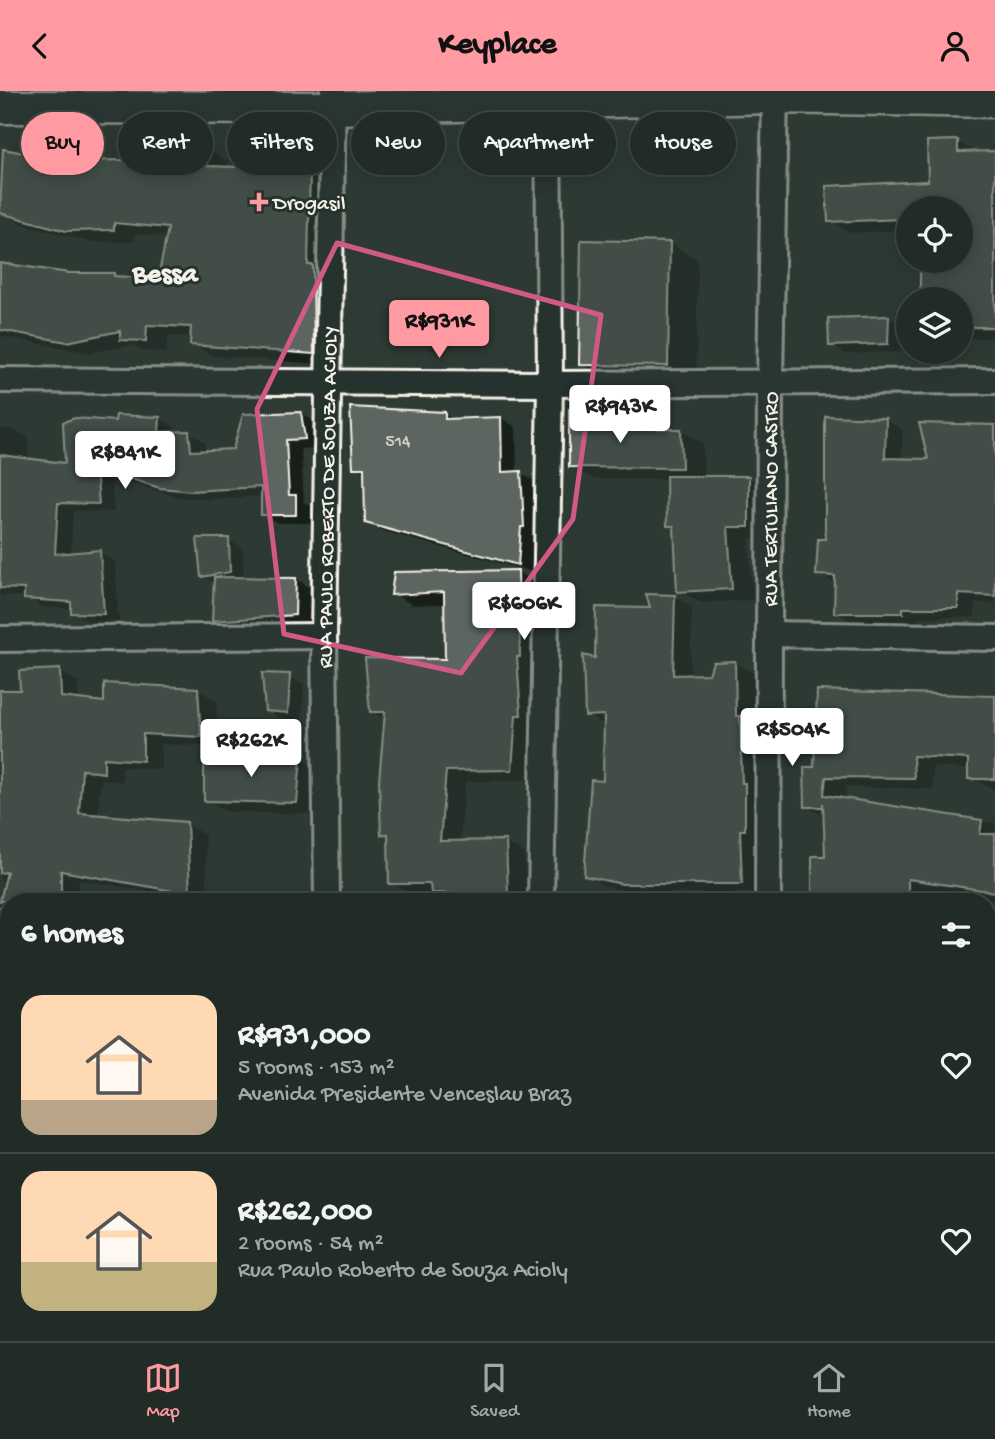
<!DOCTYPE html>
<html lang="en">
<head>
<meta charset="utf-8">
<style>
  body { margin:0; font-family:"Gochi Hand",sans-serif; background:#2a342f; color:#f1f3f6; height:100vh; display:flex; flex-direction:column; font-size:26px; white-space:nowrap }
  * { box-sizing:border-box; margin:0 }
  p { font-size:23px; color:#a2a7a7 }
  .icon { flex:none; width:38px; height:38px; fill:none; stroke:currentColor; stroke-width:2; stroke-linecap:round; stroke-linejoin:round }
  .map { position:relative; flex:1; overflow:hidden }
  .side { position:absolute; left:0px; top:802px; width:996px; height:450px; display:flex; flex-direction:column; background:#222c27; border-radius:28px 28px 0 0; box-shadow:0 4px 18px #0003,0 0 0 2px #3f4844 }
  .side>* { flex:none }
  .guide { position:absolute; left:21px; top:21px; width:954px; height:63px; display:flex; gap:14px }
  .buttons { position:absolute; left:896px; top:105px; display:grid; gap:14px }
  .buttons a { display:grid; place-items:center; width:77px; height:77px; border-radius:50%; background:#222c27; box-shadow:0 4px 18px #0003,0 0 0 2px #3f4844; font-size:35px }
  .price { position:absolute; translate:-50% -60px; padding:0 16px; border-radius:7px; background:#fff; color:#222; font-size:23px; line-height:46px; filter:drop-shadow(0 2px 4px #0008) }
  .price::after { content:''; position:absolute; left:50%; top:42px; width:21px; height:16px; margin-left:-10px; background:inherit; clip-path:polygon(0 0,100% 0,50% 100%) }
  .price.on { background:#ff9aa2; color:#111 }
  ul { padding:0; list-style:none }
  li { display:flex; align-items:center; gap:21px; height:175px; padding:0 21px }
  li+li { border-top:2px solid #3f4844 }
  li span { display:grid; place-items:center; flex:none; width:196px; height:140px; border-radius:21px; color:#555 }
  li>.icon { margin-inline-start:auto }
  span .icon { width:84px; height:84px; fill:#fffc; stroke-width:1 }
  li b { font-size:30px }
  h2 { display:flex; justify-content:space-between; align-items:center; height:84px; padding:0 21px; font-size:30px }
  .pill { padding:0 24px; border-radius:32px; background:#222c27; box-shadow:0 4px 18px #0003,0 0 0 2px #3f4844; font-size:24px; line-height:63px }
  .pill.on { background:#ff9aa2; color:#111 }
  header { display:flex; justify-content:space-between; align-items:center; height:91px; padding:0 21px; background:#ff9aa2; color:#111; font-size:32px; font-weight:700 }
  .menu { display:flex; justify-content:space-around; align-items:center; height:98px; border-top:2px solid #3f4844; background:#222c27; font-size:19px; color:#a2a7a7 }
  .menu a { display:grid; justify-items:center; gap:4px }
  .menu .on { color:#ff9aa2 }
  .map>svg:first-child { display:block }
  .shadow { fill:#0007 }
  .building { fill:#5c655e; stroke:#f4f1e8; stroke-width:2 }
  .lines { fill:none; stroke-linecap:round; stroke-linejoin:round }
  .minor-casing { stroke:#f4f1e8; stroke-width:30 }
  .major-casing { stroke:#f4f1e8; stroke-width:37 }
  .minor { stroke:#26332d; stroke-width:24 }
  .major { stroke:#26332d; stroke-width:32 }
  .marked { fill:none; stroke:#d15985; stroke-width:5; stroke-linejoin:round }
  .poi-dot { fill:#ff9aa2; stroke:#26332d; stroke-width:2.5 }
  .labels { text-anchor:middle; stroke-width:6; stroke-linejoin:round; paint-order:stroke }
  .number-label { font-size:18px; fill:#cecec6 }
  .poi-label { font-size:21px; fill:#f4f1e8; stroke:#26332d; text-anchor:start }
  .street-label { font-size:21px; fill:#f4f1e8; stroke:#26332d }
  .district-label { font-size:28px; font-weight:bold; fill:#f4f1e8; stroke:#26332d }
</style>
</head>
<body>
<header><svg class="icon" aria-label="back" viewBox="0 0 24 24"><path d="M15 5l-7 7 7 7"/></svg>Keyplace<svg class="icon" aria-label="person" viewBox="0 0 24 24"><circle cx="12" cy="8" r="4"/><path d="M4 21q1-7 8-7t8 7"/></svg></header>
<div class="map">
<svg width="995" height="1250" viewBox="0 0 995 1250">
  <rect width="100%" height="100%" fill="#2e3b34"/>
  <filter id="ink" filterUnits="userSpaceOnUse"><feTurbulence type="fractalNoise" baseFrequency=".0143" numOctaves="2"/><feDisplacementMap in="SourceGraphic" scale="14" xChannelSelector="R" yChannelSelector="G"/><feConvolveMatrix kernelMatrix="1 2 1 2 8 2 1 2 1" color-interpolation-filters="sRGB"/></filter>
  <g filter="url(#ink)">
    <g class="shadow">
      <path d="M958,51L977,62H995V234L961,235V208H922V170H961V117H908V139L851,142L830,130L930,91Z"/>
      <path d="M206,58L228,70L227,78L309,80L331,92L334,274L213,265L191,253L192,246L168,245L167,262L143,260L132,254L89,262L0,245V174L69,184H114L120,187L159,190L168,146L135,143L134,151H89L22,133L1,121L66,72L184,67Z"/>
      <path d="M670,152L698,169L696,291L609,289L581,273Z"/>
      <path d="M908,226V256L902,252V261L845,263L831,254L888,227L897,232L896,227Z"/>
      <rect x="961" y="238" width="34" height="9"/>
      <path d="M601,320L622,333V339H681L703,352V387H749L770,399V447H749L753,509L701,512L679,500L676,438L668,434V388H592L571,375Z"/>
      <path d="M301,322L317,332L320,357L301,358L304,411L311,415V432H278L262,423L263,405L209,408L177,406L111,385L114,421L73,420L71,463L99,461L115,470L119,531L88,530L72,521L73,518L42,516L26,505H0V337L13,338L29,347L28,369L67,374L117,332L160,327L175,337V342L189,341L205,351V361L235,360Z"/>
      <path d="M445,323L455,329L501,327L516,336L517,382L536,390L533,481L383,440L367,431L366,382L355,376Z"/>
      <path d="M886,329L903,339L902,369L930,370L995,336V513L975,512V526H919V531H853L836,521V493L818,483L827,450Z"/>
      <path d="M229,449L243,458L244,488H296L317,501L316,536L236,542L214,529L215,493L202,485Z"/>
      <path d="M517,480L537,492L531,689L465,691L460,751H506L525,762L527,810H449L437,803H410L391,792L390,747L382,743L386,628L372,620L446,570V513L413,514L393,503Z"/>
      <path d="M674,506L692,516L690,585H710L735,572L753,582L754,635L757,637L760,802H641L604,795L586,784L605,692L606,635L587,624L597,569L652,519Z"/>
      <path d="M59,580L78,591L79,610L106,613L197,598L216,609L219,656L161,653V679L122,676V691L101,688L98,725L186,733L205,744L208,810L79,789V810H9V813L1,808L6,791L0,788V601H22Z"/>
      <path d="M289,585L304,593L302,630L281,628L267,619Z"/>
      <path d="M995,607V699L970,687V678L933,676V698L846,696L845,709L995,732V809L928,798V810H820L814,807L827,767L826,726L806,715L816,677Z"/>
      <path d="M301,668L322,681L318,723L227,721L205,709Z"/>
      <path d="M0,881L9,882V922L0,920Z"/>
      <path d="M987,882H995V1072L987,1073Z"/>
      <path d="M0,996H9V1060L0,1059Z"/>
      <rect x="0" y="1145" width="9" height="87"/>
      <path d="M987,1151H995L992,1242L968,1244L969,1250H933V1242H987Z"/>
      <rect x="147" y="1242" width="73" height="8"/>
      <path d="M363,1242H527L528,1250H364Z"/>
      <path d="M609,1242H749L755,1250H609Z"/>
    </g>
    <g class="building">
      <path d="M958,49V61L995,60V236H961V208H920V170H961V117H902L903,128L828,131L826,95L928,90L927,50Z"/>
      <path d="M128,53L183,65L185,53L207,56L206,75L310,78L308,174H313L314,263L190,254L191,236L147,234L146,250L120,249V240L67,251L0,239V172L69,182H114V185L158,188L168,137L114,132V139L66,140L0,122L3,58L66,70L128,69Z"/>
      <path d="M581,149L670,151L668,275L579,274Z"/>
      <path d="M889,225L888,253L829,255L828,227Z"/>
      <path d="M350,316L445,321V328L501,326L502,381L521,380L524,436H521L518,474L365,432L364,377H353Z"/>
      <path d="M569,318H601V338H681L682,377L569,376Z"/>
      <path d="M301,321L305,348L286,349L289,404H296V424H261V396L191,400L160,397L96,377L99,413L58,412L55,463L100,459L104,523L71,522V511L24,508V498L0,497V364L65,372L63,331L75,327L115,330L116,324L160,326L159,341L189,340L191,360L233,358L243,323Z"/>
      <path d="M825,325L886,327L885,367L928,368L919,332L995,334V505L958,503V517H903V522H834L835,485L816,484L818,448H825Z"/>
      <path d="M666,385H749V436H728L732,498L677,501L674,435H667Z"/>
      <path d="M197,447H229L230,481L201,486Z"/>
      <path d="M518,479L520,566H517L521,624H516L512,679L446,680L440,750L506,749L508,803L431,802L430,793H389L388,743L381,744L379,690L385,621H370L365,567L445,568L444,501L391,504L394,481Z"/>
      <path d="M214,486L296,487L295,524L212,530Z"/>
      <path d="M646,503L675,504L673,584L709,583L713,571L735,570L736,625H740L742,692H745V739H740L742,793H622L584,785L591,689L603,690L604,624L585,625L583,564L595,567L596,516L650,517Z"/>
      <path d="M60,578L61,606L104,611V592L198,597L201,646L143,643V670L104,667V682L82,679L79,722L187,731L190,803L61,780V810H0L7,781L0,782V599H20L19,580Z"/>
      <path d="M262,582L290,583L288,622L265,620Z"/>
      <path d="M817,599L995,605V688H968V668L913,665L914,687L826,686L824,704L982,729L980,743H995V801L908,788V807L812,808V765H825L823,712V716H805L804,676H814Z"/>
      <path d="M204,662L301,667L297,712L204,710Z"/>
    </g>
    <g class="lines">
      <g class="minor-casing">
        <g id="minor">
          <path d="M0,289L550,293L995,290"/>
          <path d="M770,543L995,547"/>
          <path d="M0,548L324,545"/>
          <path id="s1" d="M327,810L324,545L333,0"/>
          <path d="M541,810L550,293L548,13"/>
          <path id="s2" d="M768,810L770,290L775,0"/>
          <path d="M0,830H9"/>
          <path d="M987,830H995"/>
          <path d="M0,1103H9"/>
          <path d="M987,1104H995"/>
          <path d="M328,1242V1250"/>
          <path d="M543,1242V1250"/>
          <path d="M771,1250V1242"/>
        </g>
      </g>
      <g class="major-casing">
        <path id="major" d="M0,16L333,17L774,6L995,10"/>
      </g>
      <use href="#minor" class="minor"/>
      <use href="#major" class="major"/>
    </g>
  </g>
  <path d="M0 0H995V1250H0ZM337,152L601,224L573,428L461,582L284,543L257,318Z" fill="#2e3b34" fill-opacity=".55" fill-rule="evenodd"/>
  <path class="marked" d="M337,152L601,224L573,428L461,582L284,543L257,318Z"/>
  <path class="poi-dot" d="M255.5 100.5h7v7h7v7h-7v7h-7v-7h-7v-7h7z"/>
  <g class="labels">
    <g class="number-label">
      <text x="398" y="355">514</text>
    </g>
    <g class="poi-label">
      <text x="273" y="118">Drogasil</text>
    </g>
    <g class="street-label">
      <text dy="7" stroke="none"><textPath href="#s1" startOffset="404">RUA PAULO ROBERTO DE SOUZA ACIOLY</textPath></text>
      <text dy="7" stroke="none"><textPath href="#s2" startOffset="402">RUA TERTULIANO CASTRO</textPath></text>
    </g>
    <g class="district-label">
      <text x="165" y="190">Bessa</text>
    </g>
  </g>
</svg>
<div class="buttons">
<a><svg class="icon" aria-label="locate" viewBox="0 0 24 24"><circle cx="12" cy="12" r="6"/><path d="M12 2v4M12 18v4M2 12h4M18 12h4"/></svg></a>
<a><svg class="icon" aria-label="layers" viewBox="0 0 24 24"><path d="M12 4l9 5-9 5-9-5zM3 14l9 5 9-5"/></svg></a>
</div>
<b class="price on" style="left:439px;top:269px">R$931K</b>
<b class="price" style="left:620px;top:354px">R$943K</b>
<b class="price" style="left:125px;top:400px">R$841K</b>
<b class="price" style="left:524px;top:551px">R$606K</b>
<b class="price" style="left:792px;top:677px">R$504K</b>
<b class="price" style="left:251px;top:688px">R$262K</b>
<div class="guide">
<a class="pill on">Buy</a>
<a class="pill">Rent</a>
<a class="pill">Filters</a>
<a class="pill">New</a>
<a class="pill">Apartment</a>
<a class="pill">House</a>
</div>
<section class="side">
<h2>6 homes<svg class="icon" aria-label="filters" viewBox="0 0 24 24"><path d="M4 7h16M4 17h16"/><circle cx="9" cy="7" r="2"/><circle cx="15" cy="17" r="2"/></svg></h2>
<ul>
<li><span style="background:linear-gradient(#ffd9b3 75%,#b9a48a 0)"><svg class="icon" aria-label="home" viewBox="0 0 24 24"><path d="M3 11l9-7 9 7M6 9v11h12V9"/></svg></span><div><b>R$931,000</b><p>5 rooms · 153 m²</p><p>Avenida Presidente Venceslau Braz</p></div><svg class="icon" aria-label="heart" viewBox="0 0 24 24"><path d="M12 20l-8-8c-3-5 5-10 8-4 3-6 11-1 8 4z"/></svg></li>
<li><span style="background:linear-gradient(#ffd9b3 65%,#c2b280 0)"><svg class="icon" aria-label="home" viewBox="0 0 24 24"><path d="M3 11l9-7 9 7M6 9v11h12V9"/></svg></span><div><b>R$262,000</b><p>2 rooms · 54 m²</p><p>Rua Paulo Roberto de Souza Acioly</p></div><svg class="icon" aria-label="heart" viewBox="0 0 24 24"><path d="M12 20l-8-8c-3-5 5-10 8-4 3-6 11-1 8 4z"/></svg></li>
</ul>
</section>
</div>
<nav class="menu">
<a class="on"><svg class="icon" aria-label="map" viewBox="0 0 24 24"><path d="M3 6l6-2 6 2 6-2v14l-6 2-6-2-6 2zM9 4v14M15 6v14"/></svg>Map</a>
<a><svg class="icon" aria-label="saved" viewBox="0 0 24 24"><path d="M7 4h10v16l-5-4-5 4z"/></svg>Saved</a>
<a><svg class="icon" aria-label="home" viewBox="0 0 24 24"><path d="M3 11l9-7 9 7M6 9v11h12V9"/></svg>Home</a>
</nav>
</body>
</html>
